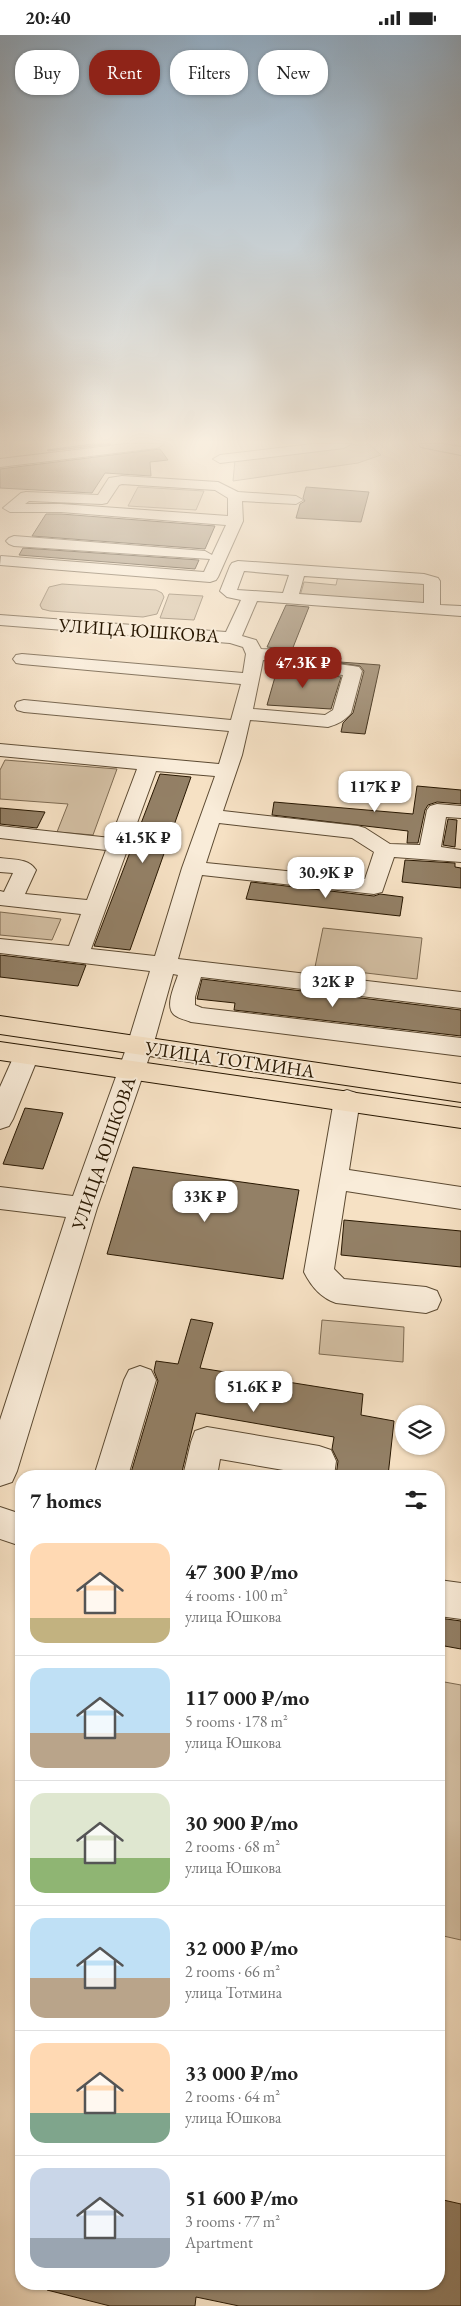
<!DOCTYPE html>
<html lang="en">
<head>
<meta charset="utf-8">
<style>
  body { margin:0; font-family:"EB Garamond",serif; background:#f6f6f6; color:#222; height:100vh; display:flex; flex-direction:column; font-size:19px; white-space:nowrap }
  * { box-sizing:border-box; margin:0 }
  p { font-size:16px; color:#767676 }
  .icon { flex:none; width:28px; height:28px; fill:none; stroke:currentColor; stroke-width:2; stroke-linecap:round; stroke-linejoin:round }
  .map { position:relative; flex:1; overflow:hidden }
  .panel { position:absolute; left:15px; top:1435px; width:430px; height:820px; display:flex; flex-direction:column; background:#fff; border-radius:20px; box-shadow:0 1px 4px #0004 }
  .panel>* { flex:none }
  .top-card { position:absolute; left:15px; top:15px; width:431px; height:45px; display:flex; gap:10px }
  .controls { position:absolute; left:395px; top:1370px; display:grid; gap:10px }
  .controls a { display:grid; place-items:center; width:50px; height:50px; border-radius:50%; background:#fff; box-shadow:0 1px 4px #0004; font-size:25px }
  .price { position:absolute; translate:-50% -42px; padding:0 11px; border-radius:10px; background:#fff; color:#222; font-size:16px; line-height:32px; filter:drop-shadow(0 1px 2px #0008) }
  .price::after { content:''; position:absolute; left:50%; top:30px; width:15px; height:11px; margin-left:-8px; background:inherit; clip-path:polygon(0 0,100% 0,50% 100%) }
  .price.active { background:#8f2418; color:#fff }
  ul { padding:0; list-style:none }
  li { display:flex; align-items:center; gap:15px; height:125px; padding:0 15px }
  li+li { border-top:1px solid #e0e0e0 }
  li span { display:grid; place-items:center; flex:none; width:140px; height:100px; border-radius:15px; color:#555 }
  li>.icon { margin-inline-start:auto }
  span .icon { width:60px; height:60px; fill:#fffc; stroke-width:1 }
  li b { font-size:21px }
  h2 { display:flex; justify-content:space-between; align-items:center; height:60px; padding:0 15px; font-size:21px }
  .chip { padding:0 18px; border-radius:20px; background:#fff; box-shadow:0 1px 4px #0004; font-size:18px; line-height:45px }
  .chip.active { background:#8f2418; color:#fff }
  .status { display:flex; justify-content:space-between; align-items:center; height:35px; padding:0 25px; background:#fff; direction:ltr }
  .status svg { height:14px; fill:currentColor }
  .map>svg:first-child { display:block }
  .green { fill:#d3bfa3; stroke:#7e6b52 }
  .building { fill:#938066; stroke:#281701 }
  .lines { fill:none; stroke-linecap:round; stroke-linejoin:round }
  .minor-casing { stroke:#5c4a32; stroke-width:2 }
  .major-casing { stroke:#281701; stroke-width:2 }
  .minor { fill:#f9ecd9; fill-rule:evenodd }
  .major { fill:#f6e1c4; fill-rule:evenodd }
  .labels { text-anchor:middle; stroke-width:4; stroke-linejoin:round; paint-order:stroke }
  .street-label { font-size:19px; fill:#281701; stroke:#f9ecd9 }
</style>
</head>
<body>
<div class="status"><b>20:40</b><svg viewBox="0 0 49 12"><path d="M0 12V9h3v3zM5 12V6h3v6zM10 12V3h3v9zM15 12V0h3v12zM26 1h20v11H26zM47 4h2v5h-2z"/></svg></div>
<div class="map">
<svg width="461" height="2271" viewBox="0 0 461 2271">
  <rect width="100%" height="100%" fill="#f6e1c4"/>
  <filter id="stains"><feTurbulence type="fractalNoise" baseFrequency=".004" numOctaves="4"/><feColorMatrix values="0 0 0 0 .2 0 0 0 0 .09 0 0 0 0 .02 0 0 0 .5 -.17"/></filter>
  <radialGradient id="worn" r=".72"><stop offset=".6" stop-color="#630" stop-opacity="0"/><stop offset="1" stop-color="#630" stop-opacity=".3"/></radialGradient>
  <g class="green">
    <path d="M357,409H369L381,420L358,428L233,446L235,425Z"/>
    <path d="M138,452L204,456L196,475L128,471Z"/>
    <path d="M338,541L426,548L424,570L300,561L304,547L336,550Z"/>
    <path d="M62,549L156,555L162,558L164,562L157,579L143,582L50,576L42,574L40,570L49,552Z"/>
    <path d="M169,559L203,561L194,585L160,583Z"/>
    <path d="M5,725L117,734L93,800L57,797L68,769L0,764V735Z"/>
    <path d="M0,877L61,884L52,905L0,900Z"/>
    <path d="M323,893L422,903L417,944L315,932Z"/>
    <path d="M322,1285L404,1292L403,1327L319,1319Z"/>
    <path d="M439,1646L461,1650V1905L439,1900Z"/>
  </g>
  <g class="building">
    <path d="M92,409H111L48,416L47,415Z"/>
    <path d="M160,414L168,425L150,427L151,441L105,438L92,458L0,453V434Z"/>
    <path d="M306,452L369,457L361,487L296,483L300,469L305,466L303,463Z"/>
    <path d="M46,479H61L215,491L205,514L32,501Z"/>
    <path d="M23,513L199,525L195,534L19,520Z"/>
    <path d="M286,570L309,572L292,615L267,612Z"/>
    <path d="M304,620L341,623L340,627L380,630L365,699L341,697L343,688L353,678L364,636L360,631L307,623Z"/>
    <path d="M279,628L288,629L295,636L341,642L331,674L267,670Z"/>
    <path d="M160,739L191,742L130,915L94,911Z"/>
    <path d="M417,751L461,755V769L437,767L428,770L425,775L418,808H407L408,796L272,780L274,767L413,779Z"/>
    <path d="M0,773L45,777L37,793L0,789Z"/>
    <path d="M448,784L457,785L455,812L443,810Z"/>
    <path d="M405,825L455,828V832L461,833V853L402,847Z"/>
    <path d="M251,847L374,861L380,859L403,862L400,881L246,864Z"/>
    <path d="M0,920L86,930L78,951L0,942Z"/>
    <path d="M202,944L461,975V1001L234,975L235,968L197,964Z"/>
    <path d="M25,1073L63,1078L43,1134L3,1129Z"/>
    <path d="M133,1132L299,1155L283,1244L107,1219Z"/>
    <path d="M344,1185L461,1196V1232L341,1220Z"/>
    <path d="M191,1284L213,1288L200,1333L363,1359L361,1380L394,1386L388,1441H336L338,1426L332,1414L334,1402L196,1378L181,1441H130L158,1346L154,1336L156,1326L178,1329Z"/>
    <path d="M439,1583L461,1586V1614L439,1610Z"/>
    <path d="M439,2164L461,2169V2271H239L196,2262L195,2271H110L47,2255L48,2249H439Z"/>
  </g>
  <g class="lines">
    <g class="minor-casing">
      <g id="minor">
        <path d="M125,409H164L157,413L0,432V424Z"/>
        <path d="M312,409H351L344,413L220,428L213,424L220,420Z"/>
        <path d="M419,409H444L461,412V420L421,412Z"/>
        <path d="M122,441L218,447L238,457L296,461L303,465L296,469L242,466L243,486L218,542L216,545L210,547L0,530L1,521L204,537L210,524L14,511L9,509L6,506L9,503L14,501L205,516L212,520L226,490L61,477H10L3,473L21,458L26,457L98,460L109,443ZM122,449L215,455L228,463V481L61,469H25L29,466L102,469L107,468L119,450Z"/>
        <path d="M238,526L424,539L438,543L440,546V570L461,571V581L257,566L242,601L256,605L261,614C277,615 296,613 306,625L353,631L359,632L362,636L351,678C346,685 336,690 328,692L250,685L242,720L223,776L358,791L365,793L390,809L420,810L427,775L430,771L437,769L461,771V783L446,782L441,812L461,815V827L394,822L382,857L374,859L202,840L178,924L461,957V973L201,942L195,962V970L202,973L461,1003V1021L191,987C187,985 180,984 176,981C163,974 175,950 178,940L173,939L153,1011L97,1173L17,1436L12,1447L0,1451V1385L66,1182L0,1174V1152L73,1161L127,1011L150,936L0,918V904L69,911L81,879L0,870V856L4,857L13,838L0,837V823C13,825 28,823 36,835L25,859L87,865L106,815L0,803V791L111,803L137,734L0,721V709L219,729L229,696L24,677L17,675L15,671L17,667L24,665L231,685L241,649L22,629L16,628L13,624L16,620L22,619L243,638L246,619L243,612L230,608L0,590V580L226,597L241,565L227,562L220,556L230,531L232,528ZM244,536L289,540L283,558L237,555ZM304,541L424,549V568L299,559ZM263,625L289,627L295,634L301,635L343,640L333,675L325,680L253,674ZM156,736L215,741L182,833L155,921L91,914ZM219,788L352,803L374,817L365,844L206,828Z"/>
        <path d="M26,1011L35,1014L39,1020L13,1084L9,1091L0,1094V1052L17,1014Z"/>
        <path d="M347,1055L356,1058L360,1065L349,1135L461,1152V1174L346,1156L334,1234L344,1244L426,1252L437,1256L441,1265L437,1274L426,1278L336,1268C321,1263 311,1251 304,1237L334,1065L338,1058Z"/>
        <path d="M140,1331L151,1335L156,1345L128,1441H94L124,1345L129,1335Z"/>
        <path d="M207,1392L319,1411L331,1415L336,1426L334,1441H300L301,1438L220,1424L217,1441H183L191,1407L195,1396Z"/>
        <path d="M0,1472L21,1479V1511L0,1504Z"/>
        <path d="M439,1545L461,1548V1584L439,1581Z"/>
      </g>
    </g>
    <g class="major-casing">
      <g id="major">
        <path d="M0,981L461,1049V1067L0,999Z"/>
        <path d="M0,1007L461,1073V1093L0,1025Z"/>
      </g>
    </g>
    <use href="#minor" class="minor"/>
    <use href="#major" class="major"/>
  </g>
  <linearGradient id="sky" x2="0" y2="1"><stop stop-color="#91aabf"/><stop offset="0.56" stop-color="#fbf2e4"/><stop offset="1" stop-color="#fbf2e4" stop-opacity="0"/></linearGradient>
  <rect width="461" height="727" fill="url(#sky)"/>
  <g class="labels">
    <g class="street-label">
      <text transform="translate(139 595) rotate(4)" y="7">УЛИЦА ЮШКОВА</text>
      <text transform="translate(230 1024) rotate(8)" y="7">УЛИЦА ТОТМИНА</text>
      <text transform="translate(103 1118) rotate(-71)" y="7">УЛИЦА ЮШКОВА</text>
    </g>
  </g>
  <rect width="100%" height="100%" filter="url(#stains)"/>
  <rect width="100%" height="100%" fill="url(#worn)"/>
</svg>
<div class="controls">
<a><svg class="icon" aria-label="layers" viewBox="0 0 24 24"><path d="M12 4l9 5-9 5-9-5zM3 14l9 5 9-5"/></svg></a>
</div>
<b class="price active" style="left:303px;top:654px">47.3K ₽</b>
<b class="price" style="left:375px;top:778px">117K ₽</b>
<b class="price" style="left:143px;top:829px">41.5K ₽</b>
<b class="price" style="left:326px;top:864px">30.9K ₽</b>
<b class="price" style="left:333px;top:973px">32K ₽</b>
<b class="price" style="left:205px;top:1188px">33K ₽</b>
<b class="price" style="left:254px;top:1378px">51.6K ₽</b>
<div class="top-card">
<a class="chip">Buy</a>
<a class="chip active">Rent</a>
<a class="chip">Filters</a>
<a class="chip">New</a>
</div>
<section class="panel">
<h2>7 homes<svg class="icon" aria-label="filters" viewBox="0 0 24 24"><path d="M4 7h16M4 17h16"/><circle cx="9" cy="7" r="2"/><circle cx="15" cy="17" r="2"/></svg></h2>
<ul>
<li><span style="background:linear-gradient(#ffd9b3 75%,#c2b280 0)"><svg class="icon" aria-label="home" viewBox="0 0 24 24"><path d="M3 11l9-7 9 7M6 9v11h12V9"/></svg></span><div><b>47 300 ₽/mo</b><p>4 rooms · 100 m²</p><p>улица Юшкова</p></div></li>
<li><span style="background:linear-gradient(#bfe0f5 65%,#b9a48a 0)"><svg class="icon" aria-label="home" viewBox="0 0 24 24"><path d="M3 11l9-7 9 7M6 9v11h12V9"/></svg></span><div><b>117 000 ₽/mo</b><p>5 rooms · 178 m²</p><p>улица Юшкова</p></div></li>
<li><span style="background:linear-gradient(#dfe7d0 65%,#8fb573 0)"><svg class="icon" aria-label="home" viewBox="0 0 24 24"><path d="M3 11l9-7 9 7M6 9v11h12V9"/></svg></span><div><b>30 900 ₽/mo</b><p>2 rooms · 68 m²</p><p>улица Юшкова</p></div></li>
<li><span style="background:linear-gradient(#bfe0f5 60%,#b9a48a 0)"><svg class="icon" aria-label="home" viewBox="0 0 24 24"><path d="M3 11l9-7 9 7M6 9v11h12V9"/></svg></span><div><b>32 000 ₽/mo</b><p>2 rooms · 66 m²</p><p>улица Тотмина</p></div></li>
<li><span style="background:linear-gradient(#ffd9b3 70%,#7fa58c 0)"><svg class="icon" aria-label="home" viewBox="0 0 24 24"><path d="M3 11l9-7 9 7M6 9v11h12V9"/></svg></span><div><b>33 000 ₽/mo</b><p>2 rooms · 64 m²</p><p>улица Юшкова</p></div></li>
<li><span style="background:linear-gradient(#c9d6e8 70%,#9aa5b1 0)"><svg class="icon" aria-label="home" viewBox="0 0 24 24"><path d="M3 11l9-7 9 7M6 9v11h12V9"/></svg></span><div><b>51 600 ₽/mo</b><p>3 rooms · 77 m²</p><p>Apartment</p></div></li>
</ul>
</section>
</div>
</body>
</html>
